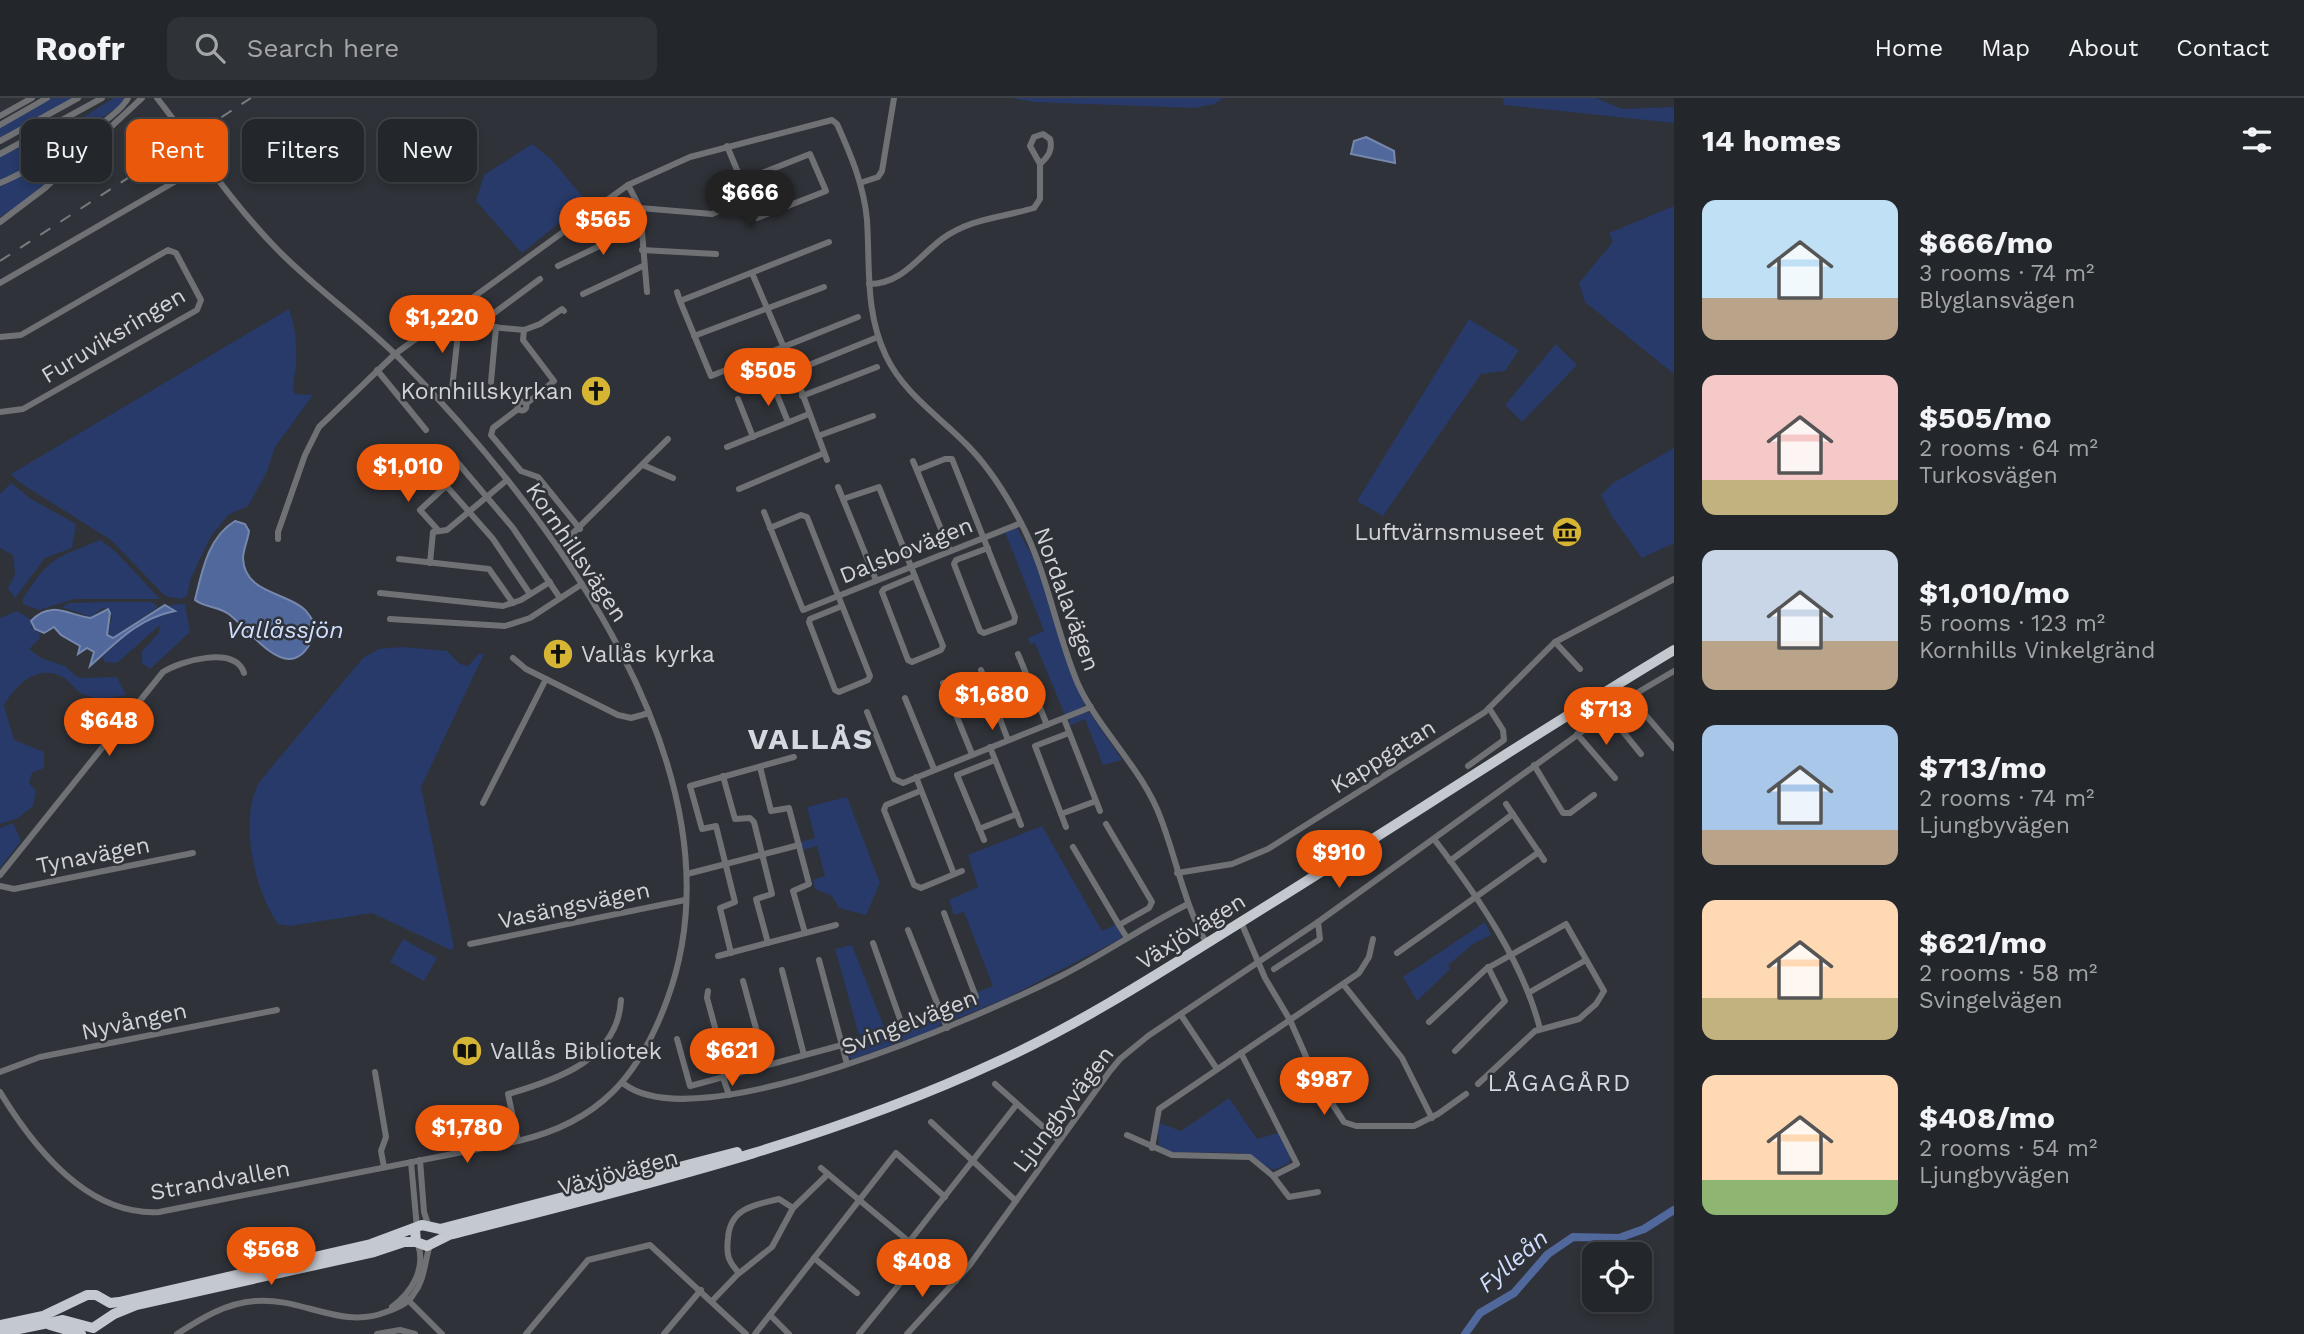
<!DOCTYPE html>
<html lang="en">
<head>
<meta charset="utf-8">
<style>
  body { margin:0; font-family:"Work Sans",sans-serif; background:#2f3236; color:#f1f3f6; height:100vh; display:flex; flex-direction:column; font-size:26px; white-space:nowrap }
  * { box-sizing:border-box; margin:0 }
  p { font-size:23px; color:#a3a5a8 }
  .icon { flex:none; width:38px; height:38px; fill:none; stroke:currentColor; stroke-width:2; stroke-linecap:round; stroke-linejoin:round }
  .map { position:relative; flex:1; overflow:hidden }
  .side { display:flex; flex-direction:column; background:#23262a; width:630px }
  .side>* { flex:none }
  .hud { position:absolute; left:21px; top:21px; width:665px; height:63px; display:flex; gap:14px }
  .tools { position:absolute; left:1582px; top:1144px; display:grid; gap:14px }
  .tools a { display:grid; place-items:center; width:70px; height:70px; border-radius:14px; background:#23262a; box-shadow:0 4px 10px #0003,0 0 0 2px #404347; font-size:35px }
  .price { position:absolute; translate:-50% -60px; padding:0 16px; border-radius:24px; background:#ea580c; color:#fff; font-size:23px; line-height:46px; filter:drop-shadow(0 2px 4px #0008) }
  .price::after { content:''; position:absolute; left:50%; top:42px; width:21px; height:16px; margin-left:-10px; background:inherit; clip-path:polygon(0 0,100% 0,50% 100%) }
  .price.on { background:#222; color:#fff }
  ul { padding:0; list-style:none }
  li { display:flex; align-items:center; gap:21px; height:175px; padding:0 28px }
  li span { display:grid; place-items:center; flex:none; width:196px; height:140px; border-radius:14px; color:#555 }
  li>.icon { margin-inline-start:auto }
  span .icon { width:84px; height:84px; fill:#fffc; stroke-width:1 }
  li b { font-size:30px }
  h2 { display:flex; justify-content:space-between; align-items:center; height:84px; padding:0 28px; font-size:30px }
  .tag { padding:0 24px; border-radius:14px; background:#23262a; box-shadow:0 4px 10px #0003,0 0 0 2px #404347; font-size:24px; line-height:63px }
  .tag.on { background:#ea580c; color:#fff }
  header { display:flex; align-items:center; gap:42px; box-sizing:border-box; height:98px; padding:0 35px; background:#23262a; border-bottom:2px solid #404347 }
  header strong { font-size:33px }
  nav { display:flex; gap:38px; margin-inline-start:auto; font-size:24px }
  .search { width:490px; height:63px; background:#2f3236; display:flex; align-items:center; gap:18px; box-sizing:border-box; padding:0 24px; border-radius:14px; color:#a3a5a8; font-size:26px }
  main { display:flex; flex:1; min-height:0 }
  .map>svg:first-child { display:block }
  .green { fill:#273a69 }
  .water { fill:#51689c; stroke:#7788ae; stroke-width:2 }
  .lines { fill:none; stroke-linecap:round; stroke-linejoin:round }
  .river { stroke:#51689c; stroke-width:8 }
  .minor { stroke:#707174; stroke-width:6 }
  .highway { stroke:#c4c8cf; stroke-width:10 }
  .rail { stroke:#787b80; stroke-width:2; stroke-dasharray:12 12; stroke-linecap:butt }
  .labels { text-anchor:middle; stroke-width:5; stroke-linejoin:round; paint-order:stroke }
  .street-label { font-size:23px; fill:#d1d3d7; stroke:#2f3238 }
  .poi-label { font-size:23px; fill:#d1d3d7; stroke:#2f3238; text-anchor:end }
  .water-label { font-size:24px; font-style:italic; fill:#d0dfff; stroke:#2f3238 }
  .neighbourhood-label { font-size:24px; letter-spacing:2px; fill:#d4d8df; stroke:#2f3238 }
  .district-label { font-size:30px; font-weight:bold; letter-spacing:2px; fill:#d4d8df; stroke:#2f3238 }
</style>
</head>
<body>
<header>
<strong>Roofr</strong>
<div class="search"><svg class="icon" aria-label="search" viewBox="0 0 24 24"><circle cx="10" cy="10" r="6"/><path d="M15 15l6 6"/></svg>Search here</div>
<nav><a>Home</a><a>Map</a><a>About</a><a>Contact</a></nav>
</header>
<main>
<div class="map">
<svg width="1674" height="1236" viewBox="0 0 1674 1236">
  <rect width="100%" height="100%" fill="#2f3238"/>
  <g class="green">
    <path d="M51,0H75L0,41V29Z"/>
    <path d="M114,0H125L119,8L40,63L0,83V58L44,39L48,44L52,41L47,36L72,26Z"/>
    <path d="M1012,0H1224L1214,6L1195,10L1034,4Z"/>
    <path d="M1503,0H1596L1622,11L1674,9V25L1504,7Z"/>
    <path d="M532,46L551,61L586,103L522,155L476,103L484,77Z"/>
    <path d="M53,58L64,70L28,101L0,119V87Z"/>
    <path d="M1674,108V276L1585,204L1579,185L1613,144L1609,135Z"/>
    <path d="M289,211C296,229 297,249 296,268C295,279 291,285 295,296L313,297L275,349L266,376L248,408L228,417L211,438L191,480L187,498L181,501L165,498L111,442L19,384L11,376Z"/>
    <path d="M1469,221L1519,252L1505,273L1481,276L1383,418L1357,403Z"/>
    <path d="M1556,246L1577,267L1522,324L1505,307Z"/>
    <path d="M1674,350V445L1642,460L1613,420L1601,397L1613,385Z"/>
    <path d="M11,385L31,401L76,426L72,450L45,460L15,500L8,490L15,477L13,457L0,450V396Z"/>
    <path d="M1017,430L1035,463L1085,605L1083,610L1065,617L1035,545L1030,546L1028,540L1044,533L1005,434Z"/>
    <path d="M100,442L116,454L160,501H74L39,512L23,506V501C50,458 55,461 100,442Z"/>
    <path d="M108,504H152L158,509L113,539L108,536L112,519L109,511L103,510L91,519L62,509L69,505Z"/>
    <path d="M185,506L190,534L150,571L142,565V553L158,536L161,526L117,565L105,564L102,559C125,539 142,519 174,515L175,512L168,507Z"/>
    <path d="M17,513L30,521L32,530L39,535L40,540L29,551L41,560L65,568L79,580L117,579L126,597C113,599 100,602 88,598C77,596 71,583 61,578C36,567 16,587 4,607L14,642L44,654V670L32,675L29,685L36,693L33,708L18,720L0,726V520Z"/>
    <path d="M402,549L447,553L460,566L468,568L479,556H484L421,689L454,850L451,852L372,815L290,828L278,826C254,792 238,720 260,683L363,560L379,551Z"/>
    <path d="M1086,614L1090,615L1122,662L1103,667L1085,621L1069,628L1070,621Z"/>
    <path d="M847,699L880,785L866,817L839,810L832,798L815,791L813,782L825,778L817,748L802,752L800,744L815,740L807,709Z"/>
    <path d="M13,725L21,743L0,770V730Z"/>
    <path d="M1042,728L1102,833L1117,826L1122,840L1007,900L949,924L946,914L959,907L961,910L972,906L978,894L993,888L964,814L954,817L949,802L978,789L968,757Z"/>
    <path d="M1485,824L1491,837L1473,846L1448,867L1450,871L1417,903L1403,879Z"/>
    <path d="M403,841L437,860L424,883L390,864Z"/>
    <path d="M852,847L884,929L859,937L835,851Z"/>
    <path d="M936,917L942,923L939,930L853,961L848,959L843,945L900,924L912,930Z"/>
    <path d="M1229,1000L1257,1041L1278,1035L1291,1059L1289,1065L1274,1072L1241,1055L1167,1054L1159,1048L1157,1024L1181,1033Z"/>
  </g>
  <g class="water">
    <path d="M1366,39L1394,53L1395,65L1351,56L1354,43Z"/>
    <path d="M235,423L245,426L249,433C248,442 243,452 243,460C244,495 285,494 304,511C309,515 313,524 317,529C295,597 257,539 230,517C220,508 205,510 195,502C202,473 208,439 235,423Z"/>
    <path d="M165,507L175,513C137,521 118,543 90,568L94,554L87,550L78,556L80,548L61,537L54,529L44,535L35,531L31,523C51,501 70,518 91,520L108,511L110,515L107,537L113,540Z"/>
  </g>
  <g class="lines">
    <path class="river" d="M1465,1236L1480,1215L1514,1195L1548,1156L1573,1139L1619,1140L1644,1131L1674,1112"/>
    <g class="minor">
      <path d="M0,18L32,0"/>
      <path d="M0,27L47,0"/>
      <path d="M0,43L78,0"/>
      <path d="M727,48L757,120L826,93L810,56L742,83"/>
      <path d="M0,56L102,0"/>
      <path d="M0,85C25,75 118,22 128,0"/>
      <path d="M860,85L878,79L882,73L894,0"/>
      <path d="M628,87L640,110L647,194"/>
      <path d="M640,110L712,116L719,113"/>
      <path d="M0,124L45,90L142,0"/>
      <path d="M642,152L716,156"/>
      <path d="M558,168L641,128"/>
      <path d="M752,175L794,273L827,362"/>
      <path d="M0,185L207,65"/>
      <path d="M869,186C902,186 918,159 942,141C971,120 1001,120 1034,110L1040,101V66C1048,59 1053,52 1050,41L1043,36L1034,39L1030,48L1040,66"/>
      <path d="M677,194L680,203L829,144"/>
      <path d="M583,196L643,168"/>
      <path d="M680,203L711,278L858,219"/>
      <path d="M448,217L459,226L524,232L540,226L562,211L564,213"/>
      <path d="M478,227L540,181"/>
      <path d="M524,232L523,242L554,283L526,306"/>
      <path d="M694,238L824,189"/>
      <path d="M0,239L21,237L168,152L176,155L201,202L197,212L23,311L0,314"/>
      <path d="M377,272L426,332"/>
      <path d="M794,273L878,239"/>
      <path d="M491,284L496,229"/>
      <path d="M773,287L788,324"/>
      <path d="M452,291L459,226"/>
      <path d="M802,298L877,269"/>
      <path d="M738,301L753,339"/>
      <circle cx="522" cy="308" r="4.5"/>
      <path d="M518,311L493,330L491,337L521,373L538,379L580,431"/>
      <path d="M818,338L873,318"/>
      <path d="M727,349L809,316"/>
      <path d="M447,352L513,430L560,500"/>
      <path d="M913,363L950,453"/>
      <path d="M427,366L493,441L530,496"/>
      <path d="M643,367L673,380"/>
      <path d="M917,372L945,361H952L1015,519L1014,524L984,535L980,533L954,466L956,462L988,450"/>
      <path d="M838,389L876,482"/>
      <path d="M739,391L824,355"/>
      <path d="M843,401L879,389L943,548L941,552L912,564L908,562L882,494L884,491L915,478"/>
      <path d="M764,414L803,512L1021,425"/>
      <path d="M770,430L801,417L807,419L870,578L868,582L839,594L835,592L809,524L810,521L842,508"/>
      <path d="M437,431L420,412L446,388"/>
      <path d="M278,441V434L305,357L319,329L395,256L628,87L690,59L832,22L837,26C851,57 864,88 867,122C870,168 865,215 886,258C903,294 936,316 964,344C987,366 1004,393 1019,421C1048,474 1055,532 1078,586C1100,634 1143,671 1161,721C1177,763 1184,806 1207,846"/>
      <path d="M558,450L668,341"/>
      <path d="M399,461L489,471L513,505"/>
      <path d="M430,465L433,434L447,432L507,382"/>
      <path d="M380,495L503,508L521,502L550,484"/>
      <path d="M390,521L505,528L530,520L582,486"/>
      <path d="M1555,544L1580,571"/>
      <path d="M1018,556L1047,627"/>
      <path d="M513,560L526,571L618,617L631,620L649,615"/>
      <path d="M981,572L1008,642"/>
      <path d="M943,585L972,656"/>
      <path d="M1630,599L1674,650"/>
      <path d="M905,600L934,671"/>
      <path d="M867,614L894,681L903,685L1091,609"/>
      <path d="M1608,615L1641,656"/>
      <path d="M1064,621L1100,713"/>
      <path d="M1577,636L1615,680"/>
      <path d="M990,649L1021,727"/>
      <path d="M1534,667L1563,715H1570L1594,697"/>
      <path d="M1468,668L1504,642L1503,632L1489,610"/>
      <path d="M760,669L771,713L789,710L809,786L793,793L805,835"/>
      <path d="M723,678L735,721L750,720L754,724L772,796L756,801L768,845"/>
      <path d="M916,679L954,776"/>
      <path d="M920,693L886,707L884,712L914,787L921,790L962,773"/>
      <path d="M483,705L546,581"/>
      <path d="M1506,706L1544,762"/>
      <path d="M1061,716L1096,703"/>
      <path d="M1106,726L1152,804L1149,810L1119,827L1127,840"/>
      <path d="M1066,729L1035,648L1069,635"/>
      <path d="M979,731L1017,716"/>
      <path d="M1434,741C1476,796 1523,863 1540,931"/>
      <path d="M984,742L957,677L995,662"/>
      <path d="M1073,749L1119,827"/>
      <path d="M1450,763L1513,716"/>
      <path d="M1177,775L1232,766L1268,751L1485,614L1555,544L1674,481"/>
      <path d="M687,776L799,747"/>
      <path d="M0,777L163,574C180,563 235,547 244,575"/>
      <path d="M0,788L14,791L193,755"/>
      <path d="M1241,824L1265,880L1290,922L1315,979L1344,1024L1356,1028H1414L1438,1016L1466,996"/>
      <path d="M908,832L947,930"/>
      <path d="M873,845L900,921L907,926L976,899L944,815"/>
      <path d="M470,846L685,802"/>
      <path d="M731,855L720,810L735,804L716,728L702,731L690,688L794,659"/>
      <path d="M1397,855L1539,754"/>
      <path d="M718,858L836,827"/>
      <path d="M819,862L842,947"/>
      <path d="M1274,871L1320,841L1318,824"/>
      <path d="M782,872L804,957"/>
      <path d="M743,883L766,967"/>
      <path d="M1343,886L1402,960L1432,1020"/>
      <path d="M708,893L707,900L728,977"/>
      <path d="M1530,894L1586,862"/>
      <path d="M1181,917L1217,971"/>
      <path d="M1429,924L1486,871L1566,826L1604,893L1596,906L1579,921L1535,933L1478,986"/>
      <path d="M677,941L690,988L842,947L847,966"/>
      <path d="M1455,953L1505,903L1488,869"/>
      <path d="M1241,955L1297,1066L1273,1078"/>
      <path d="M0,974L40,959L277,912"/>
      <path d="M375,974L386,1039L381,1053L384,1069"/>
      <path d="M723,979L729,997"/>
      <path d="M624,986C699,1043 979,919 1059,879C1103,857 1144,828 1188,806"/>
      <path d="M995,986L1059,1043"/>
      <path d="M0,994C34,1050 88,1118 159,1114L518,1043C599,1024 639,979 667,902C750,677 551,415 402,263C362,222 314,190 275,149C231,104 196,50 157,0"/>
      <path d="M931,1024L1016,1103"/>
      <path d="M1127,1037L1172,1057L1250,1059L1273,1078L1289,1099L1318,1094"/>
      <path d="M518,1043L508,996C557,982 618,961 621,902"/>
      <path d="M1152,1050L1159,1011L1359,875L1369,859L1373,841"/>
      <path d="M420,1062L424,1114L429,1129"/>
      <path d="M411,1064L417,1130"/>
      <path d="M821,1070L956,1183"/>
      <path d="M909,1144L1017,1006"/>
      <path d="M814,1160L857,1195"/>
      <path d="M739,1175C728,1163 726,1157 728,1140C730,1111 753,1107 779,1101L793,1110"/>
      <path d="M406,1200L442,1236"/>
      <path d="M712,1203L737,1177L772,1149L793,1110L828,1076"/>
      <path d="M392,1209C412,1194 426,1171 418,1146"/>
      <path d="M770,1217L789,1236"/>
      <path d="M177,1236C202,1220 226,1205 255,1203C302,1199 341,1232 386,1214C397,1210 407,1206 413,1197C425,1182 424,1165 430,1147"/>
      <path d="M377,1236L400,1232L415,1236"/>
      <path d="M526,1236L588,1162L650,1147L746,1236"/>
      <path d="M664,1236L701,1192"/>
      <path d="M755,1236L896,1055L945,1099"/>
      <path d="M859,1236L924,1156"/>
      <path d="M907,1236L969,1168L1110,973L1120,961L1148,938L1318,824L1630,599L1674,573"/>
    </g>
    <g class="highway">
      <path d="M415,1132L416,1144L427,1148L449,1137C636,1089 823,1045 999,963C1086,923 1167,870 1249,819C1391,731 1531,638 1674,552"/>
      <path d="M0,1227L43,1218L87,1197H96L110,1205L119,1204L371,1146L422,1127L440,1131L737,1054"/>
      <path d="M50,1227L81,1236"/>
      <path d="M0,1235L63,1222L93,1230L114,1216L136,1207L374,1154L404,1144H416"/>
    </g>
    <path class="rail" d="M0,163L251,0"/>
  </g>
  <defs>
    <g id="church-disc" transform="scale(1.575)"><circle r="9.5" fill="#d6b534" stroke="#2f3238"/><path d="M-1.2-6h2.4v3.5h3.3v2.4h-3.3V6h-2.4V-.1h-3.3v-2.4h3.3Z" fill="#111"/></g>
    <g id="museum-disc" transform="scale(1.575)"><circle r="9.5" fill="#d6b534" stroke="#2f3238"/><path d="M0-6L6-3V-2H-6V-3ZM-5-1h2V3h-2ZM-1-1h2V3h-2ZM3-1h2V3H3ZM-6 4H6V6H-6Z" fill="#111"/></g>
    <g id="library-disc" transform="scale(1.575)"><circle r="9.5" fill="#d6b534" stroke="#2f3238"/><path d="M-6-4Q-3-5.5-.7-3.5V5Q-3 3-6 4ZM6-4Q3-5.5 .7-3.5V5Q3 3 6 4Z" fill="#111"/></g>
  </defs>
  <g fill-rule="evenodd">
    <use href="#church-disc" x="596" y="293"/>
    <use href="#museum-disc" x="1567" y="434"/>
    <use href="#church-disc" x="558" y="556"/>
    <use href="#library-disc" x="467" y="953"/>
  </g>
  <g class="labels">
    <g class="street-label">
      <text transform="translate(113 237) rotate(-31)" y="8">Furuviksringen</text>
      <text transform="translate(906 452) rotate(-22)" y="8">Dalsbovägen</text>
      <text transform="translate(577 454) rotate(56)" y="8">Kornhillsvägen</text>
      <text transform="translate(1067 501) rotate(70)" y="8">Nordalavägen</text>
      <text transform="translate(1383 658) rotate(-32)" y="8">Kappgatan</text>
      <text transform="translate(93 757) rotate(-11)" y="8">Tynavägen</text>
      <text transform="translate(574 807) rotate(-12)" y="8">Vasängsvägen</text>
      <text transform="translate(1191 833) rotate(-32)" y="8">Växjövägen</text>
      <text transform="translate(134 923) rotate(-12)" y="8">Nyvången</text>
      <text transform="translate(909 924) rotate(-21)" y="8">Svingelvägen</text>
      <text transform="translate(1063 1011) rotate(-53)" y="8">Ljungbyvägen</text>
      <text transform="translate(618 1074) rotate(-15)" y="8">Växjövägen</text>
      <text transform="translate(220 1082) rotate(-10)" y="8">Strandvallen</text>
    </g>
    <g class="poi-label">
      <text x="573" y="301">Kornhillskyrkan</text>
      <text x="1544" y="442">Luftvärnsmuseet</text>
      <text x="581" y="564" text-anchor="start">Vallås kyrka</text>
      <text x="490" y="961" text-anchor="start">Vallås Bibliotek</text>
    </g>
    <g class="water-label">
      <text x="285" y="540">Vallåssjön</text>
      <text transform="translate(1513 1163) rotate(-40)" y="8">Fylleån</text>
    </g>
    <g class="neighbourhood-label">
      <text x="1560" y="993">LÅGAGÅRD</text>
    </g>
    <g class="district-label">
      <text x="811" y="651">VALLÅS</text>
    </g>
  </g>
</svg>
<div class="tools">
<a><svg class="icon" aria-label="locate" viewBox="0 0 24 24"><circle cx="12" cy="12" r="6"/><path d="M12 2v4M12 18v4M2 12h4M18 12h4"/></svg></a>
</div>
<b class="price on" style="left:750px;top:132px">$666</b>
<b class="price" style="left:603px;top:159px">$565</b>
<b class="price" style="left:442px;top:257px">$1,220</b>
<b class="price" style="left:768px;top:310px">$505</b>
<b class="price" style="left:408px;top:406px">$1,010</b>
<b class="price" style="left:992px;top:634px">$1,680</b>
<b class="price" style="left:1606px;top:649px">$713</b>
<b class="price" style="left:109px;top:660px">$648</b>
<b class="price" style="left:1339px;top:792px">$910</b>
<b class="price" style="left:732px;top:990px">$621</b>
<b class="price" style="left:1324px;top:1019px">$987</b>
<b class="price" style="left:467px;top:1067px">$1,780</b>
<b class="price" style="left:271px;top:1189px">$568</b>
<b class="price" style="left:922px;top:1201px">$408</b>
<div class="hud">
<a class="tag">Buy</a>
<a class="tag on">Rent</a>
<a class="tag">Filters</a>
<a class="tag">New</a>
</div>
</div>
<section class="side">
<h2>14 homes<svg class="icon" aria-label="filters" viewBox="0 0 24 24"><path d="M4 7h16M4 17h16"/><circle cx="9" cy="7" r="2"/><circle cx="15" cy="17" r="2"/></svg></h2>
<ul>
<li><span style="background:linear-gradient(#bfe0f5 70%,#b9a48a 0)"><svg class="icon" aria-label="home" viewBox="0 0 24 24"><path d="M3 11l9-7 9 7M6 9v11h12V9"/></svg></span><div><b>$666/mo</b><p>3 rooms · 74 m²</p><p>Blyglansvägen</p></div></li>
<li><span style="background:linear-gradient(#f6c9c9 75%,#c2b280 0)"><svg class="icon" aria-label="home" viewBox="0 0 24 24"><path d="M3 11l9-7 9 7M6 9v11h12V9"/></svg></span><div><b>$505/mo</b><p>2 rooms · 64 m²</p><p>Turkosvägen</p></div></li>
<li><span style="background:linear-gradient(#c9d6e8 65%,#b9a48a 0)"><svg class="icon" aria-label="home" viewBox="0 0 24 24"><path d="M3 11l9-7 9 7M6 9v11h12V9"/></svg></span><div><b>$1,010/mo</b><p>5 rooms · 123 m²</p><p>Kornhills Vinkelgränd</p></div></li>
<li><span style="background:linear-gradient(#a9c7e8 75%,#b9a48a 0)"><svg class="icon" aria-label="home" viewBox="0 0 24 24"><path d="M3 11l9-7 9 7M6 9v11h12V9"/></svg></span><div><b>$713/mo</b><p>2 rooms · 74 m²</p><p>Ljungbyvägen</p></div></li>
<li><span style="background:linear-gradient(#ffd9b3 70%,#c2b280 0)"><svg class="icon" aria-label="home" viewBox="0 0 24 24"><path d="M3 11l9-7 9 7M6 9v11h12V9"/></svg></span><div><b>$621/mo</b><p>2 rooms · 58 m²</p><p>Svingelvägen</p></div></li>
<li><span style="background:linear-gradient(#ffd9b3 75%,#8fb573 0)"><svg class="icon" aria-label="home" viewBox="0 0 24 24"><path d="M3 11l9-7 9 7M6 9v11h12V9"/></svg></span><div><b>$408/mo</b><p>2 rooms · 54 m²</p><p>Ljungbyvägen</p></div></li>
</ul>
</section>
</main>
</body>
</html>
